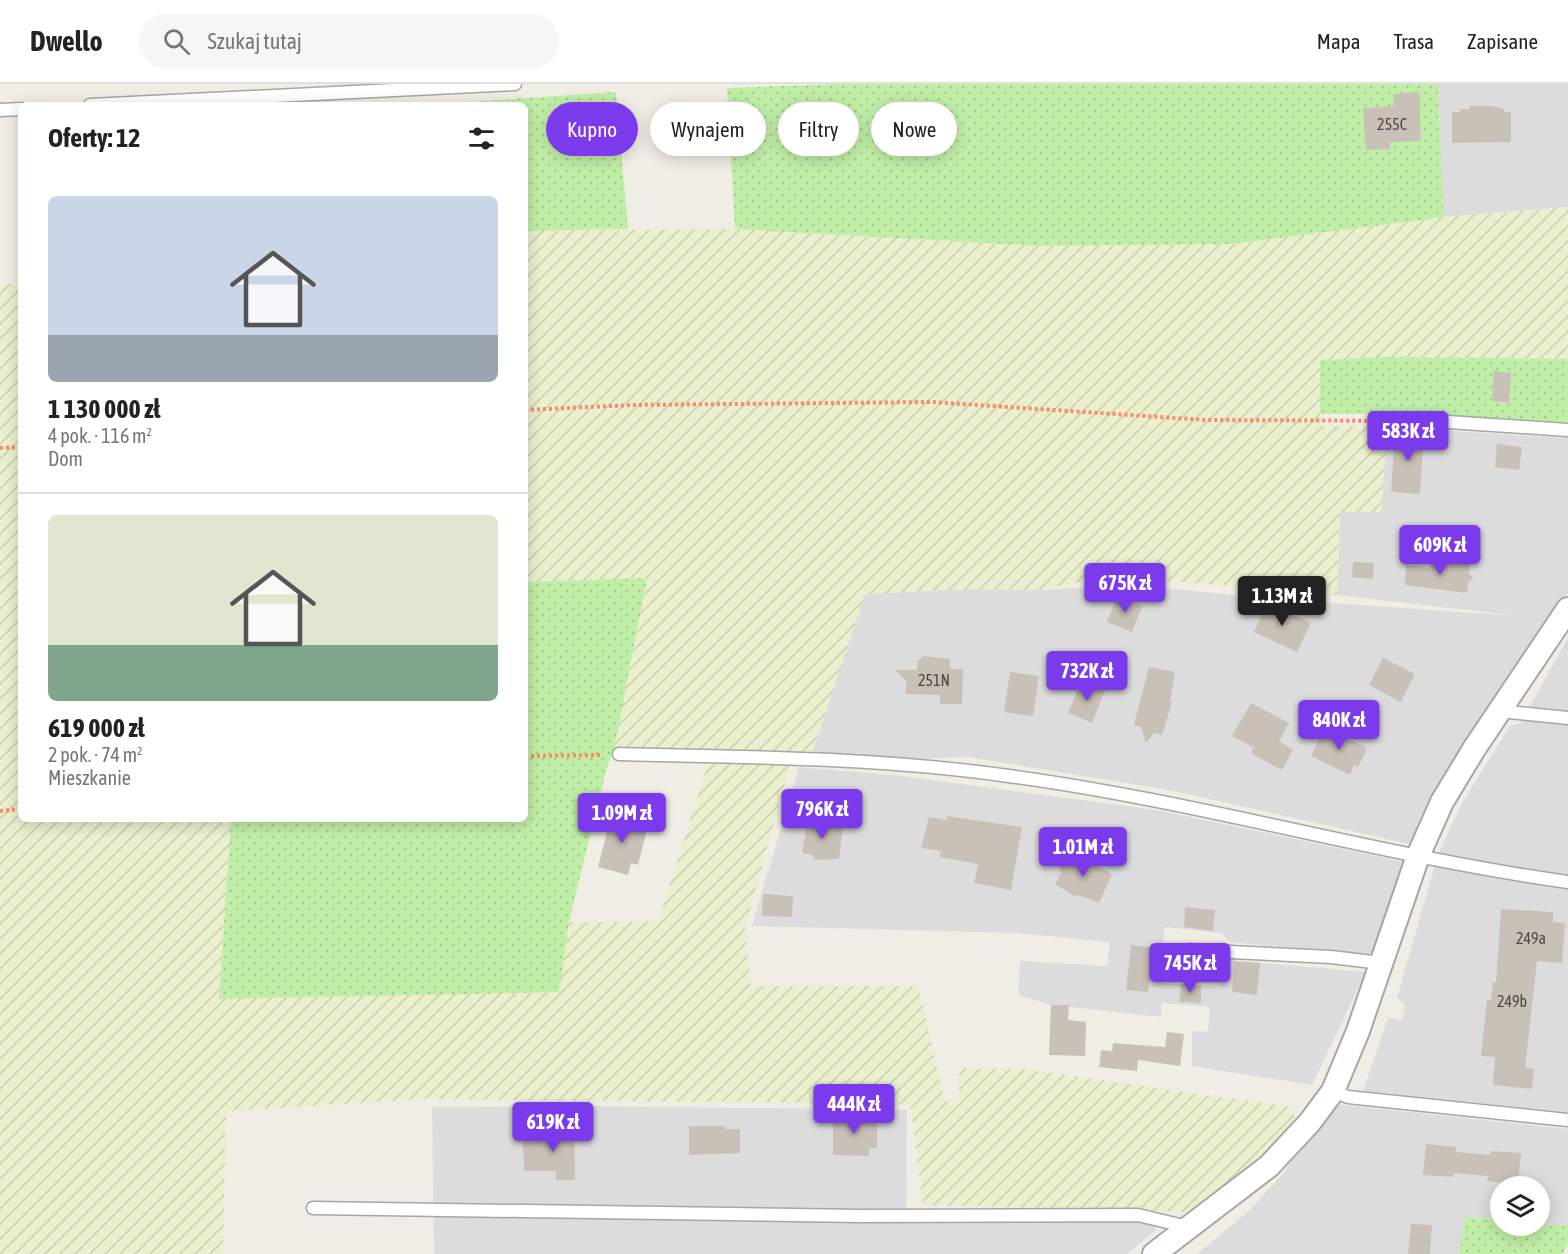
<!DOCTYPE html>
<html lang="pl">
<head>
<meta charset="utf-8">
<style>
  body { margin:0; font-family:"Asap Condensed",sans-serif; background:#f6f6f6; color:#222; height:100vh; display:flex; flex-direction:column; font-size:22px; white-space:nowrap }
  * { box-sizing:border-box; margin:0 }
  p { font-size:20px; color:#767676 }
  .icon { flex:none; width:33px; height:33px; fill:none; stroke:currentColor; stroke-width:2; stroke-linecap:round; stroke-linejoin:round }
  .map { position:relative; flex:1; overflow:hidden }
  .drawer { position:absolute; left:18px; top:18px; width:510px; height:720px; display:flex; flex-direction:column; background:#fff; border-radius:9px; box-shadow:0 3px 15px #0003 }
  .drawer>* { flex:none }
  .banner { position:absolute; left:546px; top:18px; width:570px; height:54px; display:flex; gap:12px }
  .fabs { position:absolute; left:1490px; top:1092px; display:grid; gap:12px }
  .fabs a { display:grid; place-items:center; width:60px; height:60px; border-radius:50%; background:#fff; box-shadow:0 3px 15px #0003; font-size:30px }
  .price { position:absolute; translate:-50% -51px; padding:0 14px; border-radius:6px; background:#7c3aed; color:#fff; font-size:20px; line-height:39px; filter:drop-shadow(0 2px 3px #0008) }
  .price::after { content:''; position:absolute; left:50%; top:36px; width:18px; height:14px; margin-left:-9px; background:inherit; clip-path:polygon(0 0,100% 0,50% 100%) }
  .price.selected { background:#222; color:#fff }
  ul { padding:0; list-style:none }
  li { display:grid; align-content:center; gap:12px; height:318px; padding:0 30px }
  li+li { border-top:2px solid #e0e0e0 }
  li span { display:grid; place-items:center; height:186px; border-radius:9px; color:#555 }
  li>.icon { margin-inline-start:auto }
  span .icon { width:108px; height:108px; fill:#fffc; stroke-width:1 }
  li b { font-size:26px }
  h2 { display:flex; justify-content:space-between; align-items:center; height:72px; padding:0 30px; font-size:26px }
  .tag { padding:0 21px; border-radius:27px; background:#fff; box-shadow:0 3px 15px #0003; font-size:21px; line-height:54px }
  .tag.selected { background:#7c3aed; color:#fff }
  header { display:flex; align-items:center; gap:36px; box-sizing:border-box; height:84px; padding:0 30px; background:#fff; border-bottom:2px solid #e0e0e0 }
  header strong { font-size:28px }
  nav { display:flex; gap:33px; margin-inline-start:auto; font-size:21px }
  .search { width:420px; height:54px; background:#f6f6f6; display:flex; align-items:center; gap:15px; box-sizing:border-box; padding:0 21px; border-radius:33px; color:#767676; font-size:22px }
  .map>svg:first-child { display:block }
  .residential { fill:#dddcdc }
  .farmland { fill:url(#farmland-furrows) }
  .grass { fill:url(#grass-dots) }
  .building { fill:#c9c1b7 }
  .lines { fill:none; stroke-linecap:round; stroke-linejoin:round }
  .lane-casing { stroke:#a6a6a6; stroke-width:15 }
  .street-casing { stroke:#a6a6a6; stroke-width:26 }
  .path { stroke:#ff8867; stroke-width:4; stroke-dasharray:3 3; stroke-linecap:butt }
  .lane { stroke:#fff; stroke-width:12 }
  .street { stroke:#fff; stroke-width:22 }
  .labels { text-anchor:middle; stroke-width:6; stroke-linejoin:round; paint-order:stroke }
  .number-label { font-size:16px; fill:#4a4845 }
</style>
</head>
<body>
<header>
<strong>Dwello</strong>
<div class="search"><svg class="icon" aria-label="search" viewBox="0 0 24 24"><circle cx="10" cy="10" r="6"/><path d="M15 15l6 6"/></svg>Szukaj tutaj</div>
<nav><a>Mapa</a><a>Trasa</a><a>Zapisane</a></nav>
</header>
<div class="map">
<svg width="1568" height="1170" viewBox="0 0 1568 1170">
  <defs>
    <pattern id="farmland-furrows" width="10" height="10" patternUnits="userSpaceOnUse" patternTransform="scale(1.5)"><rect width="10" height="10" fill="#eaf0ce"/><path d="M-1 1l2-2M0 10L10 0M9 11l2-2" fill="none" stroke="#c8cdb0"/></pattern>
    <pattern id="grass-dots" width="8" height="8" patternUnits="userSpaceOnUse" patternTransform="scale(1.5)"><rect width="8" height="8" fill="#c1eea7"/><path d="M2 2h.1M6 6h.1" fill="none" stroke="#a5cc8f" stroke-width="1.8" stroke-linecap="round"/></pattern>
  </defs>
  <rect width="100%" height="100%" fill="#f0eee4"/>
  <g class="residential">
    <path d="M1438,0H1568V123L1444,133Z"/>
    <path d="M1387,343L1568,354V509L1549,534L1414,761L1169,706L968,673L806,679L865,510L967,505L1038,506L1136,501L1272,515L1519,532L1337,511L1340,428H1381Z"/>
    <path d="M1568,553V1028L1363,1007L1388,934L1402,936L1405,921L1397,914L1438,770L1462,719L1510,642L1521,639Z"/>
    <path d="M799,683L902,692L1156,726L1410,779L1379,872L1230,858L1221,849L1164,843L1161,899L1219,903L1228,876L1366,888L1312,1001L1192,982V947L1208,948L1210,923L1162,919L1161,933L1051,921L1018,911L1020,877L1107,882L1110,858L1015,849L752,842Z"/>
    <path d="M1334,1020L1568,1045V1142L1539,1140V1102H1500V1136L1465,1133L1459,1170H1197L1248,1128L1281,1092Z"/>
    <path d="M598,1022L907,1026L906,1137L1150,1138L1156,1146L1127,1170H434L432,1023Z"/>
  </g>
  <g class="farmland">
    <path d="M1568,123V275L1386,273L1320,330L1322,342L1387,343L1381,428H1340L1337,511L1112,492L1038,506L967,505L865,510L812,670L614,666L647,494L525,498V147L735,145L1039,162L1232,160L1444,133Z"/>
    <path d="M21,199V735H231L219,914L559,907L569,838L658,837L708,680L790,681L745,845L751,902H918L945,1017H959V984L1024,985L1292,1023L1296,1042L1229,1104L1192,1128L923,1121L910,1020L425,1015L226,1027L223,1170H0V201Z"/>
  </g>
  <g class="grass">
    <path d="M843,0H1438L1444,133L1232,160L1039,162L735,145L727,4Z"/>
    <path d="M616,8L628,145L525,147V21H424Z"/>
    <path d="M1386,273L1568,275V339L1436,330H1320V276Z"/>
    <path d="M647,494L614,666L607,683L569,838L559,908L219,915L231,735H525V498Z"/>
    <path d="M1465,1133L1500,1136V1142L1539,1140L1568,1142V1159L1563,1170H1459Z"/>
  </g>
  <g class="building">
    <path d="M1419,8L1421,57L1390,58V65L1366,66L1363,24L1394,22L1393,10Z"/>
    <path d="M1470,22H1493L1504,25V28H1511V58L1452,59V28H1460V25H1470Z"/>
    <path d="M1494,287L1511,289L1509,319L1492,317Z"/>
    <path d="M1395,346L1424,348L1420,410L1391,408Z"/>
    <path d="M1497,360L1522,363L1519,386L1495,383Z"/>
    <path d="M1431,475L1470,479L1469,489L1473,494L1468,499L1467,509L1405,501L1406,481L1430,484Z"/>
    <path d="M1353,478L1374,479L1373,495L1352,493Z"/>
    <path d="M1117,513L1142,522L1132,548L1107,538Z"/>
    <path d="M1267,519L1311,539L1297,568L1254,548Z"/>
    <path d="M923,572L950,575V585H963L962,620H940V611L906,610V597L895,586H917L918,577Z"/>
    <path d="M1383,574L1415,590L1401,618L1369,601Z"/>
    <path d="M1149,583L1175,588L1170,618H1172L1162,651L1154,649L1146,659L1141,643L1134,641Z"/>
    <path d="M1010,588L1039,592L1033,632L1004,628Z"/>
    <path d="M1082,596L1105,606L1092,639L1068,629Z"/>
    <path d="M1251,619L1289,639L1279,657L1293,666L1282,686L1251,669L1254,664L1232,652Z"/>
    <path d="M1325,643L1367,664L1358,683L1354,681L1350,691L1311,672Z"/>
    <path d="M613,725L634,730L631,741L647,745L638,781L631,779L628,791L598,783Z"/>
    <path d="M947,732L1022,743L1011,806L974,799L978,780L940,773L941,767L921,764L929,733L947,736Z"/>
    <path d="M808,733L829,736L828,741L843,743L839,775L816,776L812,771L802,769Z"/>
    <path d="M1070,767L1112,790L1099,819L1078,811L1074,812L1055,800L1061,789L1059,780L1066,778Z"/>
    <path d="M763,810L793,812L792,833L762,832Z"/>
    <path d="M1185,823L1215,826L1213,847L1184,843Z"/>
    <path d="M1501,825L1553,828V838L1565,839L1562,879L1537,877L1525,984L1534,985L1532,1005L1493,1001L1495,973L1481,972L1487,916H1491L1493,898L1496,899Z"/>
    <path d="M1131,861L1154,864L1148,908L1126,906Z"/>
    <path d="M1235,877L1260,879L1257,911L1232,908Z"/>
    <path d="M1181,900L1201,902V919L1179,918Z"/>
    <path d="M1051,921H1069L1068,936L1086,938L1085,972L1049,971Z"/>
    <path d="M1167,948L1184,950L1180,982L1138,976L1137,987L1099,983L1101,966L1112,967L1113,959L1165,963Z"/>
    <path d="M833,1032H877V1064H869V1072L833,1071Z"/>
    <path d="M547,1040H574L575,1096H556V1087H524L523,1057H547Z"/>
    <path d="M689,1042H725V1045H740V1069L689,1071Z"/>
    <path d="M1426,1060L1456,1063V1068L1490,1071L1491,1067L1521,1069L1518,1100L1487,1097L1488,1092L1454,1089L1453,1093L1423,1091Z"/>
    <path d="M1411,1140L1432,1141L1430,1170H1408Z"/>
  </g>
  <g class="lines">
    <g class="lane-casing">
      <g id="lane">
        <path d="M90,21L515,0"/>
        <path d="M0,26L21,25"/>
        <path d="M1433,337L1568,346"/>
        <path d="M1499,627L1568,634"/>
        <path d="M619,670C749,673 880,674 1009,692C1197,717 1380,772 1568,798"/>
        <path d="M1189,866L1331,873L1381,879"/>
        <path d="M1333,1007L1348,1013L1568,1036"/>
        <path d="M313,1124L860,1132L1138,1131L1188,1143"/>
      </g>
    </g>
    <g class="street-casing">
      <path id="street" d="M1154,1170L1269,1082L1310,1038L1333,1007L1358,947L1418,772L1442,718L1474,665L1568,525"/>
    </g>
    <g class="path">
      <path d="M525,326L632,321L932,318L1206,336L1420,337"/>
      <path d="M0,364L21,363"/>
      <path d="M525,672L603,671"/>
      <path d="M0,727L21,725"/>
    </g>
    <use href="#lane" class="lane"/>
    <use href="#street" class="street"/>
  </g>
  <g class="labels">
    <g class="number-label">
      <text x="1392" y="46">255C</text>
      <text x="934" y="602">251N</text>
      <text x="1531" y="860">249a</text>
      <text x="1512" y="923">249b</text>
    </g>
  </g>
</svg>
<div class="fabs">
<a><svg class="icon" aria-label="layers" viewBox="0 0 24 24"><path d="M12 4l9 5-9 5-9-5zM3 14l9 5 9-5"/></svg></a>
</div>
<b class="price" style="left:1408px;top:378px">583K zł</b>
<b class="price" style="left:1440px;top:492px">609K zł</b>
<b class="price" style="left:1125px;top:530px">675K zł</b>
<b class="price selected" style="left:1282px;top:543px">1.13M zł</b>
<b class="price" style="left:1087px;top:618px">732K zł</b>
<b class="price" style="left:1339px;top:667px">840K zł</b>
<b class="price" style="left:822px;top:756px">796K zł</b>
<b class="price" style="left:622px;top:760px">1.09M zł</b>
<b class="price" style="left:1083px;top:794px">1.01M zł</b>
<b class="price" style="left:1190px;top:910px">745K zł</b>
<b class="price" style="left:854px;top:1051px">444K zł</b>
<b class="price" style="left:553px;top:1069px">619K zł</b>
<div class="banner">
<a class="tag selected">Kupno</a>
<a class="tag">Wynajem</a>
<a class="tag">Filtry</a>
<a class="tag">Nowe</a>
</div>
<section class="drawer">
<h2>Oferty: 12<svg class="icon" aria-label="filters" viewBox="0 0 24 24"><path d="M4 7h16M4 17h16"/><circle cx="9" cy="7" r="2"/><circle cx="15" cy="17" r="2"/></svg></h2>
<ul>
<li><span style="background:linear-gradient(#c9d6e8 75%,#9aa5b1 0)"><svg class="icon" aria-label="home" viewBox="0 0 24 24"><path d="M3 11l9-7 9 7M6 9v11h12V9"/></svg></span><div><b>1 130 000 zł</b><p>4 pok. · 116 m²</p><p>Dom</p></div></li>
<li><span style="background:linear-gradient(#dfe7d0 70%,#7fa58c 0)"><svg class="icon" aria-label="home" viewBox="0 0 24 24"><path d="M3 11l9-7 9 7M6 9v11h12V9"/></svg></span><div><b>619 000 zł</b><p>2 pok. · 74 m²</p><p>Mieszkanie</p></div></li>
</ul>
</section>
</div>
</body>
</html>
